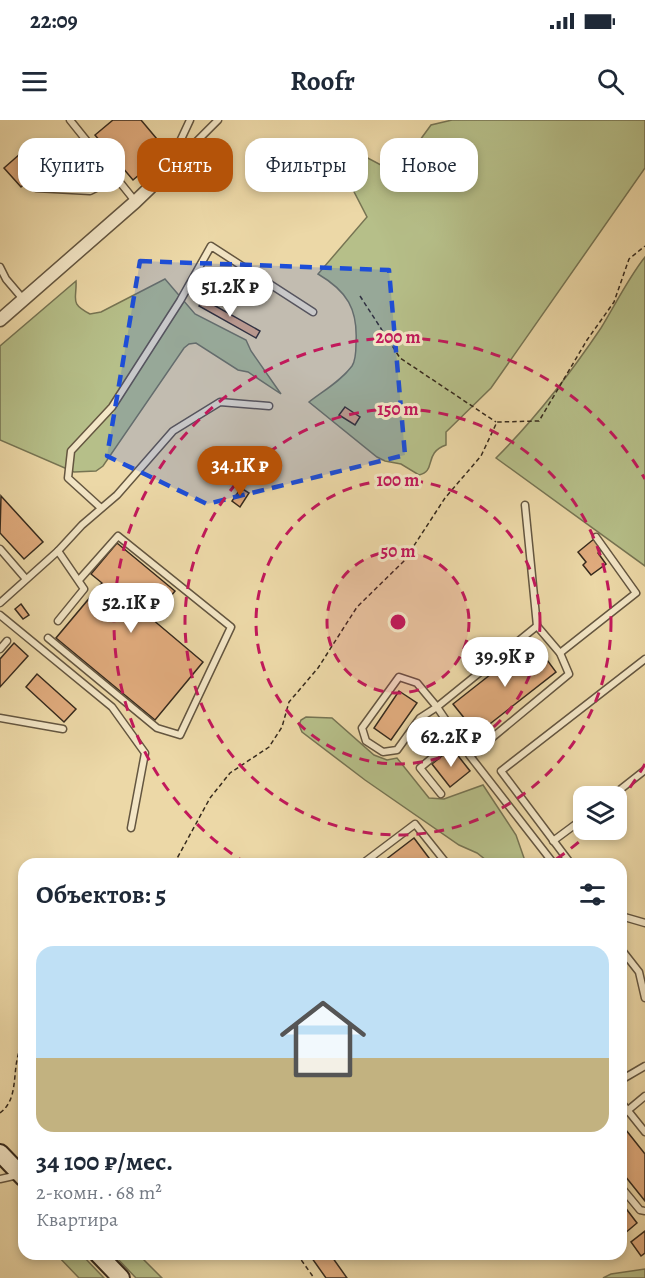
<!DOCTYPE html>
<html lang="ru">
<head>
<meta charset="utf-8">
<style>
  body { margin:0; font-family:Alegreya,serif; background:#f6f6f7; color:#1f2937; height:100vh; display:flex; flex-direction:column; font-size:22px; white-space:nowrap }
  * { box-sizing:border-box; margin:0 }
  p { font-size:20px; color:#747a83 }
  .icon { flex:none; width:33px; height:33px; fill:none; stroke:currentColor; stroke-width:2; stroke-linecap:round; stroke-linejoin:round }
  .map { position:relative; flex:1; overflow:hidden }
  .details { position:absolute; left:18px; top:738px; width:609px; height:402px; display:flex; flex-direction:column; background:#fff; border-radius:18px; box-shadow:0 3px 9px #0003 }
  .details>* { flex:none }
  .banner { position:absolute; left:18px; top:18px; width:609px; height:54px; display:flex; gap:12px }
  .buttons { position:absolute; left:573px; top:666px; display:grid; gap:12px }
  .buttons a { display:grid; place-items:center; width:54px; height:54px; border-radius:12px; background:#fff; box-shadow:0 3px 9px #0003; font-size:30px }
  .price { position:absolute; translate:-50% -51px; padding:0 14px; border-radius:21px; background:#fff; color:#222; font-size:20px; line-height:39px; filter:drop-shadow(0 2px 3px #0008) }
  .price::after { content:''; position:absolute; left:50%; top:36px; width:18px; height:14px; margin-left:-9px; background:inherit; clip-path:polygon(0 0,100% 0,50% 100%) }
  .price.current { background:#b45309; color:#fff }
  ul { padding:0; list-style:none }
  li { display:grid; align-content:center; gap:12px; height:318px; padding:0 18px }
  li span { display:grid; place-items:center; height:186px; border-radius:18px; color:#555 }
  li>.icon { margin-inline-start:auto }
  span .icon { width:108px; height:108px; fill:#fffc; stroke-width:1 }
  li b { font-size:26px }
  h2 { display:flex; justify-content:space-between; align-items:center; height:72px; padding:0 18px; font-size:26px }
  .chip { padding:0 21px; border-radius:18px; background:#fff; box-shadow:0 3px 9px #0003; font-size:21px; line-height:54px }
  .chip.current { background:#b45309; color:#fff }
  .status { display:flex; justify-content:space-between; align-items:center; height:42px; padding:0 30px; background:#fff; direction:ltr }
  .status svg { height:16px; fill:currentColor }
  header { display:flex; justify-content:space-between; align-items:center; height:78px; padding:0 18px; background:#fff; font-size:27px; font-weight:600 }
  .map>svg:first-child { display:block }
  .green { fill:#b6bf89; stroke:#767453; stroke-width:1.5 }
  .building { fill:#e0ab7d; stroke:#362a1d; stroke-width:1.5 }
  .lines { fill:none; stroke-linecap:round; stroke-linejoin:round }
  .lane-casing { stroke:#645640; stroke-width:9 }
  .street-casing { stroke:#645640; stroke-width:15 }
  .secondary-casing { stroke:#362a1d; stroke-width:20 }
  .path { stroke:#362a1d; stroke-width:1.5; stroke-dasharray:4.5 3; stroke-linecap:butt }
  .lane { stroke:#f3e6c6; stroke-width:6 }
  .street { stroke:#f3e6c6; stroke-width:12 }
  .secondary { stroke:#f3e6c6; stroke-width:16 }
  .marked { fill:#1d4ed8; fill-opacity:0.2; stroke:#1d4ed8; stroke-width:4.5; stroke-dasharray:12 8; stroke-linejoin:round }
  .ring { fill:none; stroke:#c2185b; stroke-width:3; stroke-dasharray:10 8 }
  .centre { fill:#c2185b; stroke:#f3e6c6; stroke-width:3 }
  .ring-label { font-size:18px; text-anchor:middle; font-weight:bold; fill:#c2185b; stroke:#f3e6c6; stroke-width:6; stroke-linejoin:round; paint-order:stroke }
</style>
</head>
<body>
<div class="status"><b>22:09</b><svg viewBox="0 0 49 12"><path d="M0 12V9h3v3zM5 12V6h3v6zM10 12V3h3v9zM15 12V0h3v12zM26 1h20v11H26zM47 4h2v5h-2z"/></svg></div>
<header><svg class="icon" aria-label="menu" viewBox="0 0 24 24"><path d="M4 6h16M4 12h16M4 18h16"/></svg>Roofr<svg class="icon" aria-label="search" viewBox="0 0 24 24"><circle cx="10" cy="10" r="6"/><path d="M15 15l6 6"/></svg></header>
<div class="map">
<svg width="645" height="1158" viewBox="0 0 645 1158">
  <rect width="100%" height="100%" fill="#ecd8a7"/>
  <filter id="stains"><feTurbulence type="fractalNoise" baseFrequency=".00333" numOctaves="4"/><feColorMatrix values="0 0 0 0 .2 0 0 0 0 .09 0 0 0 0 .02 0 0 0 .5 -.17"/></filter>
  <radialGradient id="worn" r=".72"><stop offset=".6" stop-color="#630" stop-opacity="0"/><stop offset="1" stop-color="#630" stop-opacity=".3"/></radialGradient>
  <g class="green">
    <path d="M452,0H645V48L491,268L446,312V325C423,333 437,351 419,355L401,344L385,341L377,337L309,282C323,271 341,261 352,246C356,240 356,230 356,223C358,189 347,171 318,154L367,97L349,62L364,36L396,53L431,5Z"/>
    <path d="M645,137V446L496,338C536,298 570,254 601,208C615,185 629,157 645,137Z"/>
    <path d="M165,159L195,194L246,220L251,231L281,274L248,252L238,250L196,223L189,224L184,228L103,346L96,351L74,352L0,320V226L76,161C77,180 69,183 90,194L101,192Z"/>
    <path d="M306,597L332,598L374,635L387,640L397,638L429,678L444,679L483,665L516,715L524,738L521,744H491L477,733L459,725L365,660L302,612L299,605L301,600Z"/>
    <path d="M56,1134H81L104,1158H79Z"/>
    <path d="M113,1134H138L162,1158H136Z"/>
    <path d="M645,1149V1158H603L611,1154Z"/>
  </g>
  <g class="building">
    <path d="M113,0H141L167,31L133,60L95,15Z"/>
    <path d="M37,19L54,38L21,67L4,48Z"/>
    <path d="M203,179L260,211L256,218L199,186Z"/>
    <path d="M345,287L360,297L355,305L339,295Z"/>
    <path d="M241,368L249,373L240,387L232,381Z"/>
    <path d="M1,376L43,422L24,439L0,413Z"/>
    <path d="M594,419L602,429L598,433L606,444L591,455L583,445L586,442L578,432Z"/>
    <path d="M117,423L175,471L152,499L203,542L155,600L56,518L102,463L91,454Z"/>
    <path d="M21,484L29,495L23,499L15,489Z"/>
    <path d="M533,521L556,552L477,614L453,584Z"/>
    <path d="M14,523L28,536L0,567V539Z"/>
    <path d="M37,554L76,589L64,602L26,567Z"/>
    <path d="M399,571L417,583L391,620L374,608Z"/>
    <path d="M452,628L470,651L450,667L432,644Z"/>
    <path d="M414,718L432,742L430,744H380Z"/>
    <path d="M622,1005L645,1034V1081L621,1051Z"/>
    <path d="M621,1082L637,1103L624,1114L621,1110Z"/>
    <path d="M645,1111V1133L641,1136L631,1122Z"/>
    <path d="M309,1134H330L347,1158H326Z"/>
  </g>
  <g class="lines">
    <g class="lane-casing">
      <g id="lane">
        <path d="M70,0L135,81"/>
        <path d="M169,45L190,0"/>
        <path d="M162,56L218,0"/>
        <path d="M36,68L90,71L102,65L114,55"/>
        <path d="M0,147L6,159L23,179"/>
        <path d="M525,385L537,506"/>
        <path d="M101,388L68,358L71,331L112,287L180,181L211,126L313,192"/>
        <path d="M0,429L26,459"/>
        <path d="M58,431L82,405L117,375L173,311L220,282L269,286"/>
        <path d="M0,483L58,431L84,469L58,501"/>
        <path d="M0,495L112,587L145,633L131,708"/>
        <path d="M48,518L157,608L180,615L231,507L118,416L79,460"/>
        <path d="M0,529L7,521"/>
        <path d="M560,533L636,473L596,417"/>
        <path d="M0,598L63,609"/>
        <path d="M470,636L437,587L417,563L399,557L362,608L366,621L383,632L397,630L420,598L437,587L537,506L560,533L569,554L470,636L554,744"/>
        <path d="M441,674L420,648L457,617"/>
        <path d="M612,676L645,650"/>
        <path d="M553,721L584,698"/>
        <path d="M362,744L415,704L447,744"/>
        <path d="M571,744L501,651L645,539"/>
        <path d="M621,796L645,803"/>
        <path d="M621,829L639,852L645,878"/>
        <path d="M621,960L645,946"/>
        <path d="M621,982L645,1012"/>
        <path d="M621,996L645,976"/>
        <path d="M0,1059L18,1055"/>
        <path d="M621,1067L640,1090L645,1091"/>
      </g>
    </g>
    <g class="street-casing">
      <path id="street" d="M0,200L135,82L162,56"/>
    </g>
    <g class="secondary-casing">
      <g id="secondary">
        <path d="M0,1033L24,1058"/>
        <path d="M98,1134L121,1158"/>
      </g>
    </g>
    <g class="path">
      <path d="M360,176L400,238L496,302"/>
      <path d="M174,744L210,678L230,653L269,627L282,607L289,582L318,548L357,487L404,441L445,378L481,336L497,302L539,301L587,220L614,182L629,139L645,126"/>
      <path d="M0,993C22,977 9,943 24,922"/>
      <path d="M297,1134L314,1158"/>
    </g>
    <use href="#lane" class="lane"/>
    <use href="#street" class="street"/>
    <use href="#secondary" class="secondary"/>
  </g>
  <path class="marked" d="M140,141L389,150L405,335L207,384L107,336Z"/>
  <circle cx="398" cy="502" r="71" fill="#c2185b" fill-opacity=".12"/>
  <g class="ring">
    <circle cx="398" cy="502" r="71"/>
    <circle cx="398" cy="502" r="142"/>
    <circle cx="398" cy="502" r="213"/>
    <path d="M645 644A285 285 0 0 1 618 683M592 710A285 285 0 0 1 549 744M247 744A285 285 0 1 1 645 359"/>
  </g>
  <circle cx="398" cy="502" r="9" class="centre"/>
  <g class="ring-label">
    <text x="398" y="223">200 m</text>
    <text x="398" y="295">150 m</text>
    <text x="398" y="366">100 m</text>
    <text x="398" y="437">50 m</text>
  </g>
  <rect width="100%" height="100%" filter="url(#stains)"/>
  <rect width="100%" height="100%" fill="url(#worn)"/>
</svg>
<div class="buttons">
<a><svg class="icon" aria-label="layers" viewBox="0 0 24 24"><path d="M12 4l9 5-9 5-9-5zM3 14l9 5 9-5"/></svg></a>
</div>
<b class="price" style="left:230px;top:198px">51.2K ₽</b>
<b class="price current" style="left:240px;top:377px">34.1K ₽</b>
<b class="price" style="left:131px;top:514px">52.1K ₽</b>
<b class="price" style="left:505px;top:568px">39.9K ₽</b>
<b class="price" style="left:451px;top:648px">62.2K ₽</b>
<div class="banner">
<a class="chip">Купить</a>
<a class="chip current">Снять</a>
<a class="chip">Фильтры</a>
<a class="chip">Новое</a>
</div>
<section class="details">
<h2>Объектов: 5<svg class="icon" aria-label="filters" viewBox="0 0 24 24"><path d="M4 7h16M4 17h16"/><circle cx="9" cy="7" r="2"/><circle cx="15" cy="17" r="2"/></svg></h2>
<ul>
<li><span style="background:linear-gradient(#bfe0f5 60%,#c2b280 0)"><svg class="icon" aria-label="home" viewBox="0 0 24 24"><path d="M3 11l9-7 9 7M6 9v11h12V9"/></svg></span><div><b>34 100 ₽/мес.</b><p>2-комн. · 68 m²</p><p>Квартира</p></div></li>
</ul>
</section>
</div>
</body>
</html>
